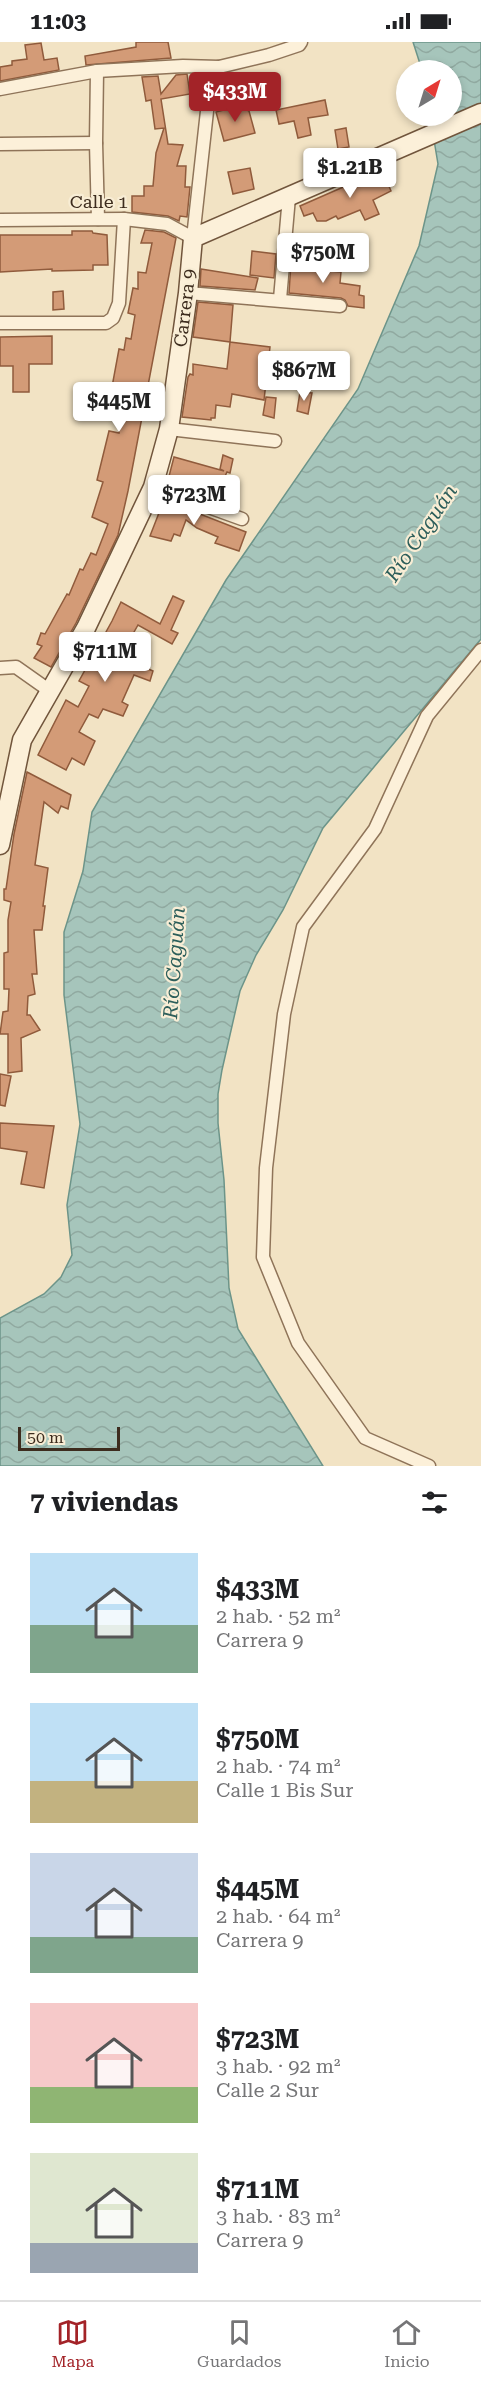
<!DOCTYPE html>
<html lang="es">
<head>
<meta charset="utf-8">
<style>
  body { margin:0; font-family:"Roboto Serif",serif; background:#f6f6f6; color:#202124; height:100vh; display:flex; flex-direction:column; font-size:22px; white-space:nowrap }
  * { box-sizing:border-box; margin:0 }
  p { font-size:20px; color:#757577 }
  .icon { flex:none; width:33px; height:33px; fill:none; stroke:currentColor; stroke-width:2; stroke-linecap:round; stroke-linejoin:round }
  .map { position:relative; height:1424px; overflow:hidden }
  .drawer { display:flex; flex-direction:column; background:#fff; flex:1 }
  .drawer>* { flex:none }
  .needle { width:39px; rotate:38deg }
  .buttons { position:absolute; left:396px; top:18px; display:grid; gap:12px }
  .buttons a { display:grid; place-items:center; width:66px; height:66px; border-radius:50%; background:#fff; box-shadow:0 3px 9px #0003; font-size:30px }
  .scale { position:absolute; left:18px; bottom:15px; width:102px; box-sizing:border-box; padding-left:6px; border:3px solid #3d2c1e; border-top:0; font-size:16px; line-height:21px; white-space:nowrap; color:#3d2c1e; -webkit-text-stroke:4px #f8edd5; paint-order:stroke }
  .price { position:absolute; translate:-50% -51px; padding:0 14px; border-radius:6px; background:#fff; color:#222; font-size:20px; line-height:39px; filter:drop-shadow(0 2px 3px #0008) }
  .price::after { content:''; position:absolute; left:50%; top:36px; width:18px; height:14px; margin-left:-9px; background:inherit; clip-path:polygon(0 0,100% 0,50% 100%) }
  .price.active { background:#a32328; color:#fff }
  ul { padding:0; list-style:none }
  li { display:flex; align-items:center; gap:18px; height:150px; padding:0 30px }
  li span { display:grid; place-items:center; flex:none; width:168px; height:120px; border-radius:0px; color:#555 }
  li>.icon { margin-inline-start:auto }
  span .icon { width:72px; height:72px; fill:#fffc; stroke-width:1 }
  li b { font-size:26px }
  h2 { display:flex; justify-content:space-between; align-items:center; height:72px; padding:0 30px; font-size:26px }
  .status { display:flex; justify-content:space-between; align-items:center; height:42px; padding:0 30px; background:#fff; direction:ltr }
  .status svg { height:16px; fill:currentColor }
  .tabs { display:flex; justify-content:space-around; align-items:center; height:84px; border-top:2px solid #e0e0e0; background:#fff; font-size:16px; color:#757577 }
  .tabs a { display:grid; justify-items:center; gap:3px }
  .tabs .active { color:#a32328 }
  .map>svg:first-child { display:block }
  .water { fill:url(#water-waves); stroke:#6c9489; stroke-width:1.5 }
  .building { fill:#d39b77; stroke:#905b3c; stroke-width:1.5 }
  .lines { fill:none; stroke-linecap:round; stroke-linejoin:round }
  .street-casing { stroke:#8f7459; stroke-width:15 }
  .secondary-casing { stroke:#71553c; stroke-width:21 }
  .street { stroke:#fcf0d9; stroke-width:12 }
  .secondary { stroke:#fcf0d9; stroke-width:18 }
  .labels { text-anchor:middle; stroke-width:4.5; stroke-linejoin:round; paint-order:stroke }
  .street-label { font-size:18px; fill:#3d2c1e; stroke:#f8edd5 }
  .water-label { font-size:20px; font-style:italic; fill:#2c5e5a; stroke:#f8edd5 }
</style>
</head>
<body>
<div class="status"><b>11:03</b><svg viewBox="0 0 49 12"><path d="M0 12V9h3v3zM5 12V6h3v6zM10 12V3h3v9zM15 12V0h3v12zM26 1h20v11H26zM47 4h2v5h-2z"/></svg></div>
<div class="map">
<svg width="481" height="1424" viewBox="0 0 481 1424">
  <defs>
    <pattern id="water-waves" width="16" height="10" patternUnits="userSpaceOnUse" patternTransform="scale(1.5)"><rect width="16" height="10" fill="#a6c5bb"/><path d="M0 5q4-4 8 0t8 0" fill="none" stroke="#90a9a0"/></pattern>
  </defs>
  <rect width="100%" height="100%" fill="#f2e3c4"/>
  <path class="water" d="M413,0H481V597L323,786L283,868L256,913L240,949L222,1028L218,1052V1081L224,1138L229,1246L238,1287L323,1424H0V1276L44,1252L61,1235L72,1213L67,1163L80,1082L64,953V890L83,829L92,770L226,538L358,347L419,204L438,122L430,74H452V28H422Z"/>
  <g class="building">
    <path d="M136,0H168L171,16L86,23L85,14L136,5Z"/>
    <path d="M41,1L44,18L57,16L59,28L0,39V25L12,23V19L27,17L25,3Z"/>
    <path d="M187,32L190,52L161,57L168,102L183,103L177,124H186L185,145H190L187,175L180,174L179,179L168,174L132,170V154H144V144H153L156,111L164,86L155,87L151,58L146,59L142,35L158,34L161,52L176,33Z"/>
    <path d="M325,58L328,73L308,76L311,93L298,96L294,79L279,82L276,68Z"/>
    <path d="M239,64L249,69L255,91L224,99L216,70Z"/>
    <path d="M346,86L349,105L338,107L335,88Z"/>
    <path d="M250,126L254,147L233,152L228,130Z"/>
    <path d="M382,128L391,149L373,158L379,172L365,178L360,168L338,177L336,174L326,179H317L313,171L304,174L300,164Z"/>
    <path d="M145,188L164,190L176,196L128,449L118,493L76,581L51,625L34,616L42,604L37,602L41,591L45,592L67,552L69,553L80,527L83,528L91,511L96,513L108,482L92,475L103,440L97,438L109,389L119,391L123,363L109,361L119,307L124,308L126,296L131,297L135,273L128,271L133,246L138,247V230L146,231L152,201H141Z"/>
    <path d="M72,189H92L93,191L107,193L108,223H93V228L52,229V227L0,230V193H72Z"/>
    <path d="M252,209L276,212L274,236L250,233Z"/>
    <path d="M291,221L331,226L330,229L341,230L340,241L360,244L359,253L364,254V266L348,264L345,258L341,256L289,251Z"/>
    <path d="M201,227L258,236L255,248L200,244Z"/>
    <path d="M63,249L64,267L53,268V250Z"/>
    <path d="M198,260L233,263L230,300L270,305L264,358L232,352L230,365L216,363L215,376H211V378L182,375L188,335L190,332L193,333V322L227,327L230,300L193,295Z"/>
    <path d="M52,294V322H29V350H13V324H0V295Z"/>
    <path d="M300,350L312,351L308,372L297,369Z"/>
    <path d="M266,355L276,356L274,376L263,373Z"/>
    <path d="M223,413L233,417L230,431L227,430L214,458L168,438L174,415L224,429L220,427Z"/>
    <path d="M164,458L246,490L239,509L215,501L218,495L197,486L186,478L180,494L174,492L171,499L150,494Z"/>
    <path d="M173,554L184,559L171,588L178,591L172,602L138,583L120,615L153,629L150,639L134,633L122,660L128,663L123,674L103,667L98,676L89,672L79,690L95,699L84,723L72,716L66,728L38,713L66,658L78,665L89,644L79,639L112,579L121,560L160,582Z"/>
    <path d="M27,730L71,753L68,767L61,764L58,771L44,760L35,823L48,826L43,864H45L42,888H34L37,932H32L35,952L28,954L27,973H30L40,988L21,996L22,1029L8,1031V992H0L3,970L8,969L9,947H4V911L8,910V878L11,860L4,858V847H6L14,792Z"/>
    <path d="M0,1032L11,1034L5,1064L0,1063Z"/>
    <path d="M0,1081L54,1084L44,1146L21,1142L27,1110L0,1106Z"/>
  </g>
  <g class="lines">
    <g class="street-casing">
      <g id="street">
        <path d="M97,29L96,101L98,177"/>
        <path d="M0,47L97,29L183,24L219,25L269,13L299,3L301,0"/>
        <path d="M0,102L96,101"/>
        <path d="M0,178L124,177L167,182L193,196L210,42L219,25"/>
        <path d="M188,251L340,264"/>
        <path d="M280,257L289,155"/>
        <path d="M0,281H106L113,276L119,261L124,177"/>
        <path d="M169,387L275,399"/>
        <path d="M153,445L242,477"/>
        <path d="M0,626L16,625L50,649"/>
        <path d="M429,1424L365,1396L298,1301L263,1215L266,1126L284,972L303,885L375,787L427,674L481,608"/>
      </g>
    </g>
    <g class="secondary-casing">
      <path id="secondary" d="M0,803L22,698L86,586L153,445L169,387L188,251L193,196L481,71"/>
    </g>
    <use href="#street" class="street"/>
    <use href="#secondary" class="secondary"/>
  </g>
  <g class="labels">
    <g class="street-label">
      <text x="99" y="166">Calle 1</text>
      <text transform="translate(185 266) rotate(-83)" y="6">Carrera 9</text>
    </g>
    <g class="water-label">
      <text transform="translate(421 491) rotate(-56)" y="7">Río Caguán</text>
      <text transform="translate(174 921) rotate(-86)" y="7">Río Caguán</text>
    </g>
  </g>
</svg>
<div class="buttons">
<a><svg class="needle" viewBox="-14 -14 28 28"><path d="M0-13l5 13h-10z" fill="#e53935"/><path d="M0 13l5-13h-10z" fill="#757577"/></svg></a>
</div>
<div class="scale">50 m</div>
<b class="price active" style="left:235px;top:81px">$433M</b>
<b class="price" style="left:350px;top:157px">$1.21B</b>
<b class="price" style="left:323px;top:242px">$750M</b>
<b class="price" style="left:304px;top:360px">$867M</b>
<b class="price" style="left:119px;top:391px">$445M</b>
<b class="price" style="left:194px;top:484px">$723M</b>
<b class="price" style="left:105px;top:641px">$711M</b>
</div>
<section class="drawer">
<h2>7 viviendas<svg class="icon" aria-label="filters" viewBox="0 0 24 24"><path d="M4 7h16M4 17h16"/><circle cx="9" cy="7" r="2"/><circle cx="15" cy="17" r="2"/></svg></h2>
<ul>
<li><span style="background:linear-gradient(#bfe0f5 60%,#7fa58c 0)"><svg class="icon" aria-label="home" viewBox="0 0 24 24"><path d="M3 11l9-7 9 7M6 9v11h12V9"/></svg></span><div><b>$433M</b><p>2 hab. · 52 m²</p><p>Carrera 9</p></div></li>
<li><span style="background:linear-gradient(#bfe0f5 65%,#c2b280 0)"><svg class="icon" aria-label="home" viewBox="0 0 24 24"><path d="M3 11l9-7 9 7M6 9v11h12V9"/></svg></span><div><b>$750M</b><p>2 hab. · 74 m²</p><p>Calle 1 Bis Sur</p></div></li>
<li><span style="background:linear-gradient(#c9d6e8 70%,#7fa58c 0)"><svg class="icon" aria-label="home" viewBox="0 0 24 24"><path d="M3 11l9-7 9 7M6 9v11h12V9"/></svg></span><div><b>$445M</b><p>2 hab. · 64 m²</p><p>Carrera 9</p></div></li>
<li><span style="background:linear-gradient(#f6c9c9 70%,#8fb573 0)"><svg class="icon" aria-label="home" viewBox="0 0 24 24"><path d="M3 11l9-7 9 7M6 9v11h12V9"/></svg></span><div><b>$723M</b><p>3 hab. · 92 m²</p><p>Calle 2 Sur</p></div></li>
<li><span style="background:linear-gradient(#dfe7d0 75%,#9aa5b1 0)"><svg class="icon" aria-label="home" viewBox="0 0 24 24"><path d="M3 11l9-7 9 7M6 9v11h12V9"/></svg></span><div><b>$711M</b><p>3 hab. · 83 m²</p><p>Carrera 9</p></div></li>
</ul>
</section>
<nav class="tabs">
<a class="active"><svg class="icon" aria-label="map" viewBox="0 0 24 24"><path d="M3 6l6-2 6 2 6-2v14l-6 2-6-2-6 2zM9 4v14M15 6v14"/></svg>Mapa</a>
<a><svg class="icon" aria-label="saved" viewBox="0 0 24 24"><path d="M7 4h10v16l-5-4-5 4z"/></svg>Guardados</a>
<a><svg class="icon" aria-label="home" viewBox="0 0 24 24"><path d="M3 11l9-7 9 7M6 9v11h12V9"/></svg>Inicio</a>
</nav>
</body>
</html>
